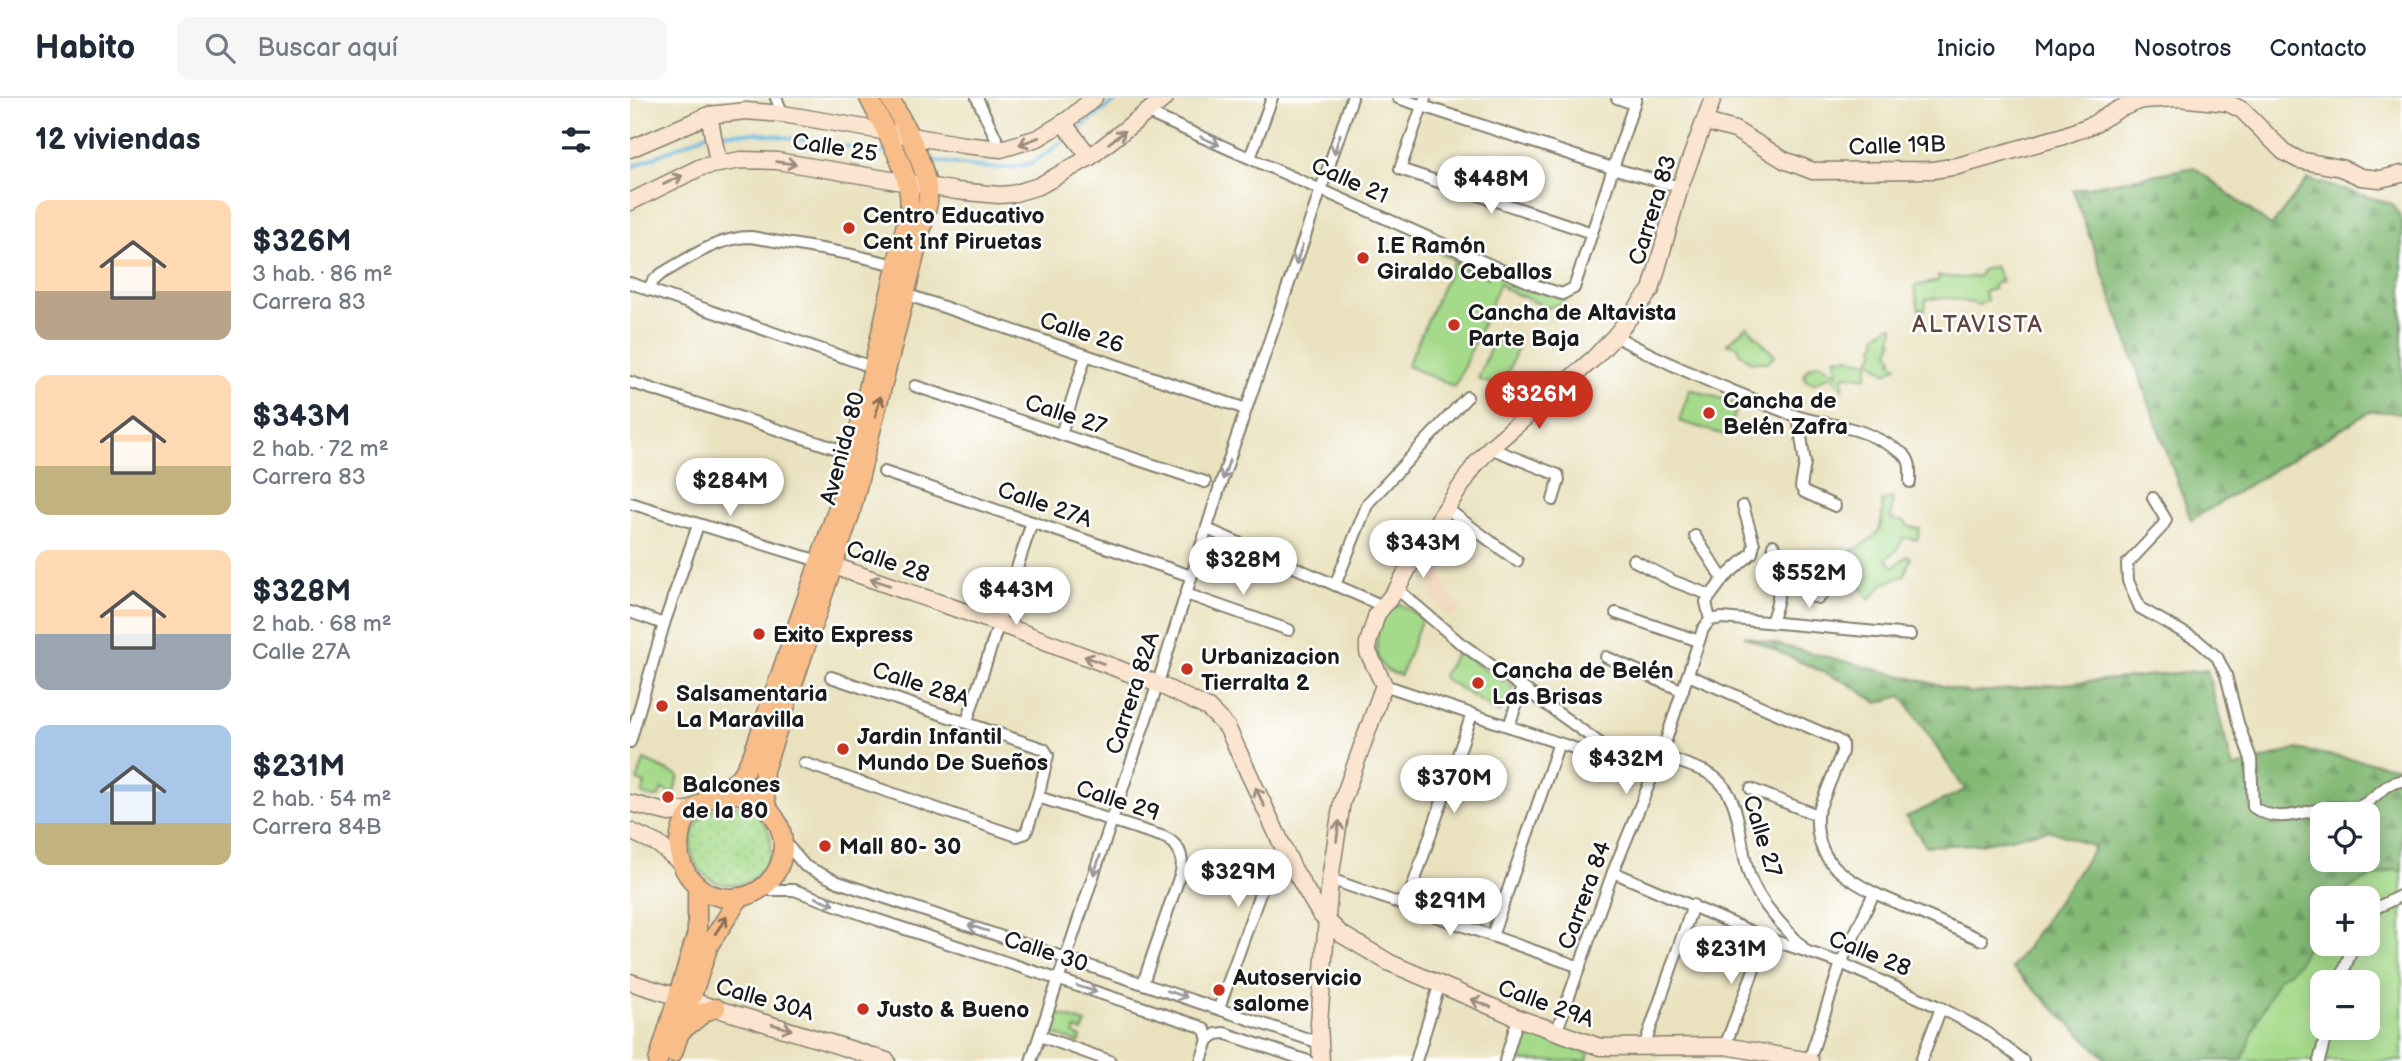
<!DOCTYPE html>
<html lang="es">
<head>
<meta charset="utf-8">
<style>
  body { margin:0; font-family:"Balsamiq Sans",sans-serif; background:#f6f6f7; color:#1f2937; height:100vh; display:flex; flex-direction:column; font-size:26px; white-space:nowrap }
  * { box-sizing:border-box; margin:0 }
  p { font-size:23px; color:#747a83 }
  .icon { flex:none; width:38px; height:38px; fill:none; stroke:currentColor; stroke-width:2; stroke-linecap:round; stroke-linejoin:round }
  .map { position:relative; flex:1; overflow:hidden }
  .sheet { display:flex; flex-direction:column; background:#fff; width:630px }
  .sheet>* { flex:none }
  .buttons { position:absolute; left:1680px; top:704px; display:grid; gap:14px }
  .buttons a { display:grid; place-items:center; width:70px; height:70px; border-radius:14px; background:#fff; box-shadow:0 4px 18px #0003; font-size:35px }
  .price { position:absolute; translate:-50% -60px; padding:0 16px; border-radius:24px; background:#fff; color:#222; font-size:23px; line-height:46px; filter:drop-shadow(0 2px 4px #0008) }
  .price::after { content:''; position:absolute; left:50%; top:42px; width:21px; height:16px; margin-left:-10px; background:inherit; clip-path:polygon(0 0,100% 0,50% 100%) }
  .price.active { background:#c8321e; color:#fff }
  ul { padding:0; list-style:none }
  li { display:flex; align-items:center; gap:21px; height:175px; padding:0 35px }
  li span { display:grid; place-items:center; flex:none; width:196px; height:140px; border-radius:14px; color:#555 }
  li>.icon { margin-inline-start:auto }
  span .icon { width:84px; height:84px; fill:#fffc; stroke-width:1 }
  li b { font-size:30px }
  h2 { display:flex; justify-content:space-between; align-items:center; height:84px; padding:0 35px; font-size:30px }
  header { display:flex; align-items:center; gap:42px; box-sizing:border-box; height:98px; padding:0 35px; background:#fff; border-bottom:2px solid #e0e1e3 }
  header strong { font-size:33px }
  nav { display:flex; gap:38px; margin-inline-start:auto; font-size:24px }
  .search { width:490px; height:63px; background:#f6f6f7; display:flex; align-items:center; gap:18px; box-sizing:border-box; padding:0 24px; border-radius:14px; color:#747a83; font-size:26px }
  main { display:flex; flex:1; min-height:0 }
  .map>svg:first-child { display:block }
  .built { fill:#f0d5bc }
  .grass { fill:url(#grass-dots); stroke:#607b53; stroke-width:2 }
  .forest { fill:url(#forest-firs); stroke:#506b49; stroke-width:2; fill-rule:evenodd }
  .park { fill:#a5da8a; stroke:#607b53; stroke-width:2; fill-rule:evenodd }
  .lines { fill:none; stroke-linecap:round; stroke-linejoin:round }
  .stream { stroke:#62b7df; stroke-width:3.5 }
  .street-casing { stroke:#837f6e; stroke-width:14 }
  .secondary-casing { stroke:#837f6e; stroke-width:19 }
  .primary-casing { stroke:#837f6e; stroke-width:21 }
  .street { stroke:#fff; stroke-width:10 }
  .secondary { stroke:#fce5d0; stroke-width:16 }
  .primary { stroke:#f8bd89; stroke-width:18 }
  .oneway { stroke:#978b7f }
  .oneway2 { stroke:#999 }
  .oneway3 { stroke:#8a6c52 }
  .poi-dot { fill:#c8321e; stroke:#fff; stroke-width:2.5 }
  .labels { text-anchor:middle; stroke-width:5; stroke-linejoin:round; paint-order:stroke }
  .street-label { font-size:23px; fill:#1c1c1c; stroke:#fff }
  .poi-label { font-size:23px; font-weight:bold; fill:#1c1c1c; stroke:#fff; text-anchor:start }
  .neighbourhood-label { font-size:24px; letter-spacing:2px; fill:#62433f; stroke:#fff }
</style>
</head>
<body>
<header>
<strong>Habito</strong>
<div class="search"><svg class="icon" aria-label="search" viewBox="0 0 24 24"><circle cx="10" cy="10" r="6"/><path d="M15 15l6 6"/></svg>Buscar aquí</div>
<nav><a>Inicio</a><a>Mapa</a><a>Nosotros</a><a>Contacto</a></nav>
</header>
<main>
<section class="sheet">
<h2>12 viviendas<svg class="icon" aria-label="filters" viewBox="0 0 24 24"><path d="M4 7h16M4 17h16"/><circle cx="9" cy="7" r="2"/><circle cx="15" cy="17" r="2"/></svg></h2>
<ul>
<li><span style="background:linear-gradient(#ffd9b3 65%,#b9a48a 0)"><svg class="icon" aria-label="home" viewBox="0 0 24 24"><path d="M3 11l9-7 9 7M6 9v11h12V9"/></svg></span><div><b>$326M</b><p>3 hab. · 86 m²</p><p>Carrera 83</p></div></li>
<li><span style="background:linear-gradient(#ffd9b3 65%,#c2b280 0)"><svg class="icon" aria-label="home" viewBox="0 0 24 24"><path d="M3 11l9-7 9 7M6 9v11h12V9"/></svg></span><div><b>$343M</b><p>2 hab. · 72 m²</p><p>Carrera 83</p></div></li>
<li><span style="background:linear-gradient(#ffd9b3 60%,#9aa5b1 0)"><svg class="icon" aria-label="home" viewBox="0 0 24 24"><path d="M3 11l9-7 9 7M6 9v11h12V9"/></svg></span><div><b>$328M</b><p>2 hab. · 68 m²</p><p>Calle 27A</p></div></li>
<li><span style="background:linear-gradient(#a9c7e8 70%,#c2b280 0)"><svg class="icon" aria-label="home" viewBox="0 0 24 24"><path d="M3 11l9-7 9 7M6 9v11h12V9"/></svg></span><div><b>$231M</b><p>2 hab. · 54 m²</p><p>Carrera 84B</p></div></li>
</ul>
</section>
<div class="map">
<svg width="1772" height="963" viewBox="0 0 1772 963">
  <defs>
    <pattern id="grass-dots" width="8" height="8" patternUnits="userSpaceOnUse" patternTransform="scale(1.75)"><rect width="8" height="8" fill="#a5da8a"/><path d="M2 2h.1M6 6h.1" fill="none" stroke="#8dba76" stroke-width="1.8" stroke-linecap="round"/></pattern>
    <pattern id="forest-firs" width="22" height="20" patternUnits="userSpaceOnUse" patternTransform="scale(1.75)"><rect width="22" height="20" fill="#84ba76"/><path d="M5 1l3.5 6h-7zM16 11l3.5 6h-7z" fill="#719f66"/></pattern>
  </defs>
  <rect width="100%" height="100%" fill="#fff"/>
  <filter id="ink" filterUnits="userSpaceOnUse"><feTurbulence type="fractalNoise" baseFrequency=".0143" numOctaves="2"/><feDisplacementMap in="SourceGraphic" scale="14" xChannelSelector="R" yChannelSelector="G"/><feConvolveMatrix kernelMatrix="1 2 1 2 8 2 1 2 1" color-interpolation-filters="sRGB"/></filter>
  <filter id="wash" filterUnits="userSpaceOnUse"><feTurbulence type="fractalNoise" baseFrequency=".00686" numOctaves="4" result="noise"/><feDisplacementMap in="SourceGraphic" scale="28" xChannelSelector="R" yChannelSelector="G"/><feGaussianBlur stdDeviation="1.57" result="paint"/><feColorMatrix in="noise" values="0 0 0 0 0 0 0 0 0 0 0 0 0 0 0 0 0 1.4 0 .05"/><feComposite in="paint" operator="in"/></filter>
  <g filter="url(#wash)">
    <rect width="100%" height="100%" fill="#eae2bf"/>
    <path class="built" d="M820,438L832,447L814,472L816,495L831,510L821,520L802,502L800,466Z"/>
    <circle class="grass" cx="101" cy="747" r="40"/>
    <g class="forest">
      <path d="M1564,69L1641,128L1678,81L1763,106L1772,122V315L1741,313L1561,422L1443,92Z"/>
      <path d="M1114,538L1340,595L1577,572L1603,670L1666,651L1772,670V963H1478L1382,870L1465,749L1419,732L1350,746L1296,748L1276,719L1335,692L1272,598L1248,605L1217,585ZM1692,716H1738V761H1692ZM1692,800H1738V845H1692ZM1692,884H1738V929H1692Z"/>
    </g>
    <g class="park">
      <path d="M784,135L936,199L934,205L918,210L873,190V187L870,185L825,289L777,268L823,165L859,180L789,145V142L783,139Z"/>
      <path d="M1365,168L1372,183L1363,187L1364,191L1354,194L1357,202L1349,207L1320,200L1296,201L1295,212H1289L1284,188L1308,183V178L1334,180L1349,178L1352,172Z"/>
      <path d="M1117,228L1145,258L1138,264H1121L1109,254L1108,248L1097,246Z"/>
      <path d="M1259,228H1264V233L1261,240L1263,244L1259,252L1263,261L1261,264L1267,268L1256,275L1240,262L1245,254L1244,247L1247,245L1246,238Z"/>
      <path d="M865,237L889,246L872,290L848,281Z"/>
      <path d="M1218,259L1239,264L1236,280L1218,277L1213,278V291L1201,277L1185,285L1176,283L1174,277L1177,271L1189,265L1208,276L1205,260Z"/>
      <path d="M1060,291L1108,306L1098,338L1049,323Z"/>
      <path d="M1263,400L1261,421L1276,424L1277,428L1290,431L1287,442L1273,440L1268,451L1256,461L1264,469L1277,458L1281,460L1274,478L1253,486L1240,502L1210,462C1238,438 1255,447 1252,402Z"/>
      <path d="M770,506L792,520L771,577C750,574 745,561 747,541C747,536 747,529 749,524C753,515 762,510 770,506Z"/>
      <path d="M827,554L884,590L869,615L812,579Z"/>
      <path d="M14,662L49,678L43,697L32,691L29,699L26,698L25,700L12,696L15,686L7,683Z"/>
      <path d="M1765,771L1772,774V963H1612L1626,926L1649,879L1658,875L1668,865L1684,837L1692,818V845H1738V800H1707C1727,781 1741,781 1765,771ZM1692,884H1738V929H1692Z"/>
      <path d="M429,916L456,925L452,934L446,931L444,936L451,940L449,945L421,935Z"/>
      <path d="M890,935L959,955L957,963H882Z"/>
    </g>
    <g class="lines">
      <g class="stream">
        <path d="M446,33L489,0"/>
        <path d="M88,35H127L261,55"/>
        <path d="M296,61C328,66 370,76 401,65C413,60 426,48 437,40"/>
        <path d="M0,70L77,36"/>
      </g>
    </g>
  </g>
  <g filter="url(#ink)">
    <g class="lines">
      <g class="street-casing">
        <g id="street">
          <path d="M146,0L153,16"/>
          <path d="M347,0L371,51"/>
          <path d="M768,0L982,70L1050,89"/>
          <path d="M795,0L770,71L962,135"/>
          <path d="M987,0L1004,6"/>
          <path d="M518,15L910,189L932,196L944,190L1006,0"/>
          <path d="M620,60L642,0"/>
          <path d="M0,185L242,269"/>
          <path d="M18,192L23,183L31,176C59,160 88,139 121,139L214,155L266,167"/>
          <path d="M275,196L616,311"/>
          <path d="M985,238C1042,269 1105,295 1166,318C1184,324 1201,325 1218,330C1236,334 1257,345 1272,355C1282,362 1280,373 1280,384"/>
          <path d="M0,284L223,356"/>
          <path d="M285,288L575,384"/>
          <path d="M1168,319L1175,365L1171,389L1174,394L1205,408"/>
          <path d="M431,336L456,257"/>
          <path d="M860,350L928,377L929,382L923,402"/>
          <path d="M254,374L561,478"/>
          <path d="M1523,400L1536,422L1531,430L1497,466L1498,483L1510,510L1567,542L1587,559L1596,577L1608,625L1621,661L1623,709C1651,728 1672,712 1703,709C1712,709 1722,712 1730,708C1746,701 1755,684 1772,683"/>
          <path d="M0,405L195,465"/>
          <path d="M816,410L887,463"/>
          <path d="M577,431L753,508"/>
          <path d="M1065,438L1093,481"/>
          <path d="M1003,462L1043,483L1080,497"/>
          <path d="M1148,468L1192,472L1200,486L1199,488L1189,500L1179,498"/>
          <path d="M1170,470L1169,486L1181,485L1196,491"/>
          <path d="M705,487L738,405L837,299"/>
          <path d="M767,491L829,544L1003,669"/>
          <path d="M556,496L659,532"/>
          <path d="M0,514L34,526"/>
          <path d="M986,515L1069,543"/>
          <path d="M1080,522L1092,520L1280,537"/>
          <path d="M1141,524C1148,505 1151,493 1147,474C1145,462 1152,459 1143,447"/>
          <path d="M976,559L1053,593"/>
          <path d="M1058,577L1202,639L1212,645V654L1187,717"/>
          <path d="M754,587L1022,676"/>
          <path d="M337,623L402,424"/>
          <path d="M879,628L892,589"/>
          <path d="M0,644L34,526L68,427"/>
          <path d="M1031,657C1046,663 1062,668 1076,674C1115,693 1107,745 1120,779C1130,807 1156,830 1175,852"/>
          <path d="M174,665L387,738L396,735L408,699L418,657L414,651L201,579"/>
          <path d="M1121,691L1187,717C1185,761 1209,776 1244,795L1211,865L1179,963"/>
          <path d="M408,699L534,739C549,746 554,758 551,774L513,885"/>
          <path d="M152,741L175,768L208,784L690,945"/>
          <path d="M983,774L1136,840L1211,865L1311,910L1354,933L1393,963"/>
          <path d="M700,781L950,869"/>
          <path d="M128,792H164L248,822L569,928L575,932L578,942"/>
          <path d="M1244,795L1352,842"/>
          <path d="M776,808L842,616"/>
          <path d="M1738,819L1746,810L1772,797"/>
          <path d="M862,838L929,645"/>
          <path d="M1710,884L1724,845"/>
          <path d="M589,910L637,776L648,765L663,770"/>
          <path d="M926,935L983,774L1031,657L1073,531L1080,522L1076,504L1093,481L1122,455L1124,446L1113,408"/>
          <path d="M410,938L480,963"/>
          <path d="M578,942L586,936L594,935L678,963"/>
          <path d="M1095,948L1136,840"/>
          <path d="M1014,949L1063,807"/>
          <path d="M401,963L526,591L590,388L722,0"/>
          <path d="M571,963L578,942"/>
          <path d="M786,963L809,888"/>
          <path d="M875,963L888,920"/>
          <path d="M1291,963L1311,910"/>
          <path d="M1689,963L1698,929"/>
        </g>
      </g>
      <g class="secondary-casing">
        <g id="secondary">
          <path d="M79,17L88,64"/>
          <path d="M1075,24L1105,32L1154,62L1183,73L1303,72L1328,68L1430,39L1462,27L1489,11L1512,2L1548,0L1598,5L1612,12L1654,54L1669,62L1711,70L1731,79L1750,81L1772,76"/>
          <path d="M433,25L460,59"/>
          <path d="M0,51L79,17L116,13L153,16L334,47L371,51L408,40L439,21L464,0"/>
          <path d="M0,104L71,69L111,62L147,63L327,93L369,97L382,96L409,88L460,59L535,0"/>
          <path d="M204,468L370,526L528,586L578,610L597,629L663,770L690,816L711,836L760,865L888,920L970,949L1095,948L1180,963"/>
          <path d="M0,705L39,715L64,711"/>
          <path d="M0,733L28,746L51,765"/>
          <path d="M0,884C85,911 172,935 257,963"/>
          <path d="M691,963L689,925L700,781L712,704L754,587L738,554V545L747,516L767,491L786,456L845,367L860,350L963,261L985,238L1021,192L1050,89L1083,0"/>
        </g>
      </g>
      <g class="primary-casing">
        <g id="primary">
          <circle cx="101" cy="748" r="52"/>
          <path d="M92,697L114,674L123,656L217,383L279,112C284,78 254,31 239,0"/>
          <path d="M138,712L133,691L134,672L220,417L298,105C300,71 275,29 260,0"/>
          <path d="M50,934L75,914L86,910"/>
          <path d="M43,955L79,847L110,799"/>
          <path d="M28,963L67,835V788"/>
        </g>
      </g>
      <use href="#street" class="street"/>
      <use href="#secondary" class="secondary"/>
      <use href="#primary" class="primary"/>
    </g>
    <defs><path id="oneway-shaft" d="M-6 0H5M1.5-3L5.5 0L1.5 3" fill="none" stroke-width="1.6" stroke-linecap="round" stroke-linejoin="round" transform="scale(1.75)"/></defs>
    <g class="oneway">
      <use href="#oneway-shaft" transform="translate(487 39) rotate(-37)"/>
      <use href="#oneway-shaft" transform="translate(399 43) rotate(160)"/>
      <use href="#oneway-shaft" transform="translate(156 65) rotate(8)"/>
      <use href="#oneway-shaft" transform="translate(43 82) rotate(-26)"/>
      <use href="#oneway-shaft" transform="translate(250 484) rotate(-161)"/>
      <use href="#oneway-shaft" transform="translate(464 562) rotate(-159)"/>
      <use href="#oneway-shaft" transform="translate(630 699) rotate(-115)"/>
      <use href="#oneway-shaft" transform="translate(708 733) rotate(-82)"/>
      <use href="#oneway-shaft" transform="translate(851 905) rotate(-158)"/>
      <use href="#oneway-shaft" transform="translate(152 929) rotate(16)"/>
    </g>
    <g class="oneway2">
      <use href="#oneway-shaft" transform="translate(580 43) rotate(24)"/>
      <use href="#oneway-shaft" transform="translate(707 46) rotate(108)"/>
      <use href="#oneway-shaft" transform="translate(669 157) rotate(109)"/>
      <use href="#oneway-shaft" transform="translate(596 372) rotate(109)"/>
      <use href="#oneway-shaft" transform="translate(467 767) rotate(109)"/>
      <use href="#oneway-shaft" transform="translate(195 803) rotate(20)"/>
      <use href="#oneway-shaft" transform="translate(348 830) rotate(-162)"/>
      <use href="#oneway-shaft" transform="translate(457 891) rotate(18)"/>
      <use href="#oneway-shaft" transform="translate(547 896) rotate(18)"/>
    </g>
    <g class="oneway3">
      <use href="#oneway-shaft" transform="translate(248 308) rotate(-76)"/>
      <use href="#oneway-shaft" transform="translate(91 827) rotate(-56)"/>
    </g>
  </g>
  <g class="poi-dot">
    <circle cx="219" cy="130" r="7"/>
    <circle cx="733" cy="160" r="7"/>
    <circle cx="824" cy="227" r="7"/>
    <circle cx="1079" cy="315" r="7"/>
    <circle cx="129" cy="536" r="7"/>
    <circle cx="557" cy="571" r="7"/>
    <circle cx="848" cy="585" r="7"/>
    <circle cx="32" cy="608" r="7"/>
    <circle cx="213" cy="651" r="7"/>
    <circle cx="38" cy="699" r="7"/>
    <circle cx="195" cy="748" r="7"/>
    <circle cx="589" cy="892" r="7"/>
    <circle cx="233" cy="911" r="7"/>
  </g>
  <g class="labels">
    <g class="street-label">
      <text transform="translate(1267 47) rotate(-2)" y="8">Calle 19B</text>
      <text transform="translate(205 49) rotate(9)" y="8">Calle 25</text>
      <text transform="translate(720 82) rotate(24)" y="8">Calle 21</text>
      <text transform="translate(1022 112) rotate(-73)" y="8">Carrera 83</text>
      <text transform="translate(452 234) rotate(18)" y="8">Calle 26</text>
      <text transform="translate(436 316) rotate(18)" y="8">Calle 27</text>
      <text transform="translate(212 350) rotate(-75)" y="8">Avenida 80</text>
      <text transform="translate(415 406) rotate(19)" y="8">Calle 27A</text>
      <text transform="translate(258 463) rotate(19)" y="8">Calle 28</text>
      <text transform="translate(291 586) rotate(18)" y="8">Calle 28A</text>
      <text transform="translate(502 595) rotate(-72)" y="8">Carrera 82A</text>
      <text transform="translate(488 702) rotate(18)" y="8">Calle 29</text>
      <text transform="translate(1133 738) rotate(73)" y="8">Calle 27</text>
      <text transform="translate(954 797) rotate(-70)" y="8">Carrera 84</text>
      <text transform="translate(416 853) rotate(18)" y="8">Calle 30</text>
      <text transform="translate(1240 855) rotate(22)" y="8">Calle 28</text>
      <text transform="translate(135 901) rotate(16)" y="8">Calle 30A</text>
      <text transform="translate(916 905) rotate(20)" y="8">Calle 29A</text>
    </g>
    <g class="poi-label">
      <text x="233" y="125">Centro Educativo<tspan x="233" dy="26">Cent Inf Piruetas</tspan></text>
      <text x="747" y="155">I.E Ramón<tspan x="747" dy="26">Giraldo Ceballos</tspan></text>
      <text x="838" y="222">Cancha de Altavista<tspan x="838" dy="26">Parte Baja</tspan></text>
      <text x="1093" y="310">Cancha de<tspan x="1093" dy="26">Belén Zafra</tspan></text>
      <text x="143" y="544">Exito Express</text>
      <text x="571" y="566">Urbanizacion<tspan x="571" dy="26">Tierralta 2</tspan></text>
      <text x="862" y="580">Cancha de Belén<tspan x="862" dy="26">Las Brisas</tspan></text>
      <text x="46" y="603">Salsamentaria<tspan x="46" dy="26">La Maravilla</tspan></text>
      <text x="227" y="646">Jardin Infantil<tspan x="227" dy="26">Mundo De Sueños</tspan></text>
      <text x="52" y="694">Balcones<tspan x="52" dy="26">de la 80</tspan></text>
      <text x="209" y="756">Mall 80- 30</text>
      <text x="603" y="887">Autoservicio<tspan x="603" dy="26">salome</tspan></text>
      <text x="247" y="919">Justo &amp; Bueno</text>
    </g>
    <g class="neighbourhood-label">
      <text x="1348" y="234">ALTAVISTA</text>
    </g>
  </g>
</svg>
<div class="buttons">
<a><svg class="icon" aria-label="locate" viewBox="0 0 24 24"><circle cx="12" cy="12" r="6"/><path d="M12 2v4M12 18v4M2 12h4M18 12h4"/></svg></a>
<a>+</a>
<a>−</a>
</div>
<b class="price" style="left:861px;top:118px">$448M</b>
<b class="price active" style="left:909px;top:333px">$326M</b>
<b class="price" style="left:100px;top:420px">$284M</b>
<b class="price" style="left:793px;top:482px">$343M</b>
<b class="price" style="left:613px;top:499px">$328M</b>
<b class="price" style="left:1179px;top:512px">$552M</b>
<b class="price" style="left:386px;top:529px">$443M</b>
<b class="price" style="left:996px;top:698px">$432M</b>
<b class="price" style="left:824px;top:717px">$370M</b>
<b class="price" style="left:608px;top:811px">$329M</b>
<b class="price" style="left:820px;top:840px">$291M</b>
<b class="price" style="left:1101px;top:888px">$231M</b>
</div>
</main>
</body>
</html>
